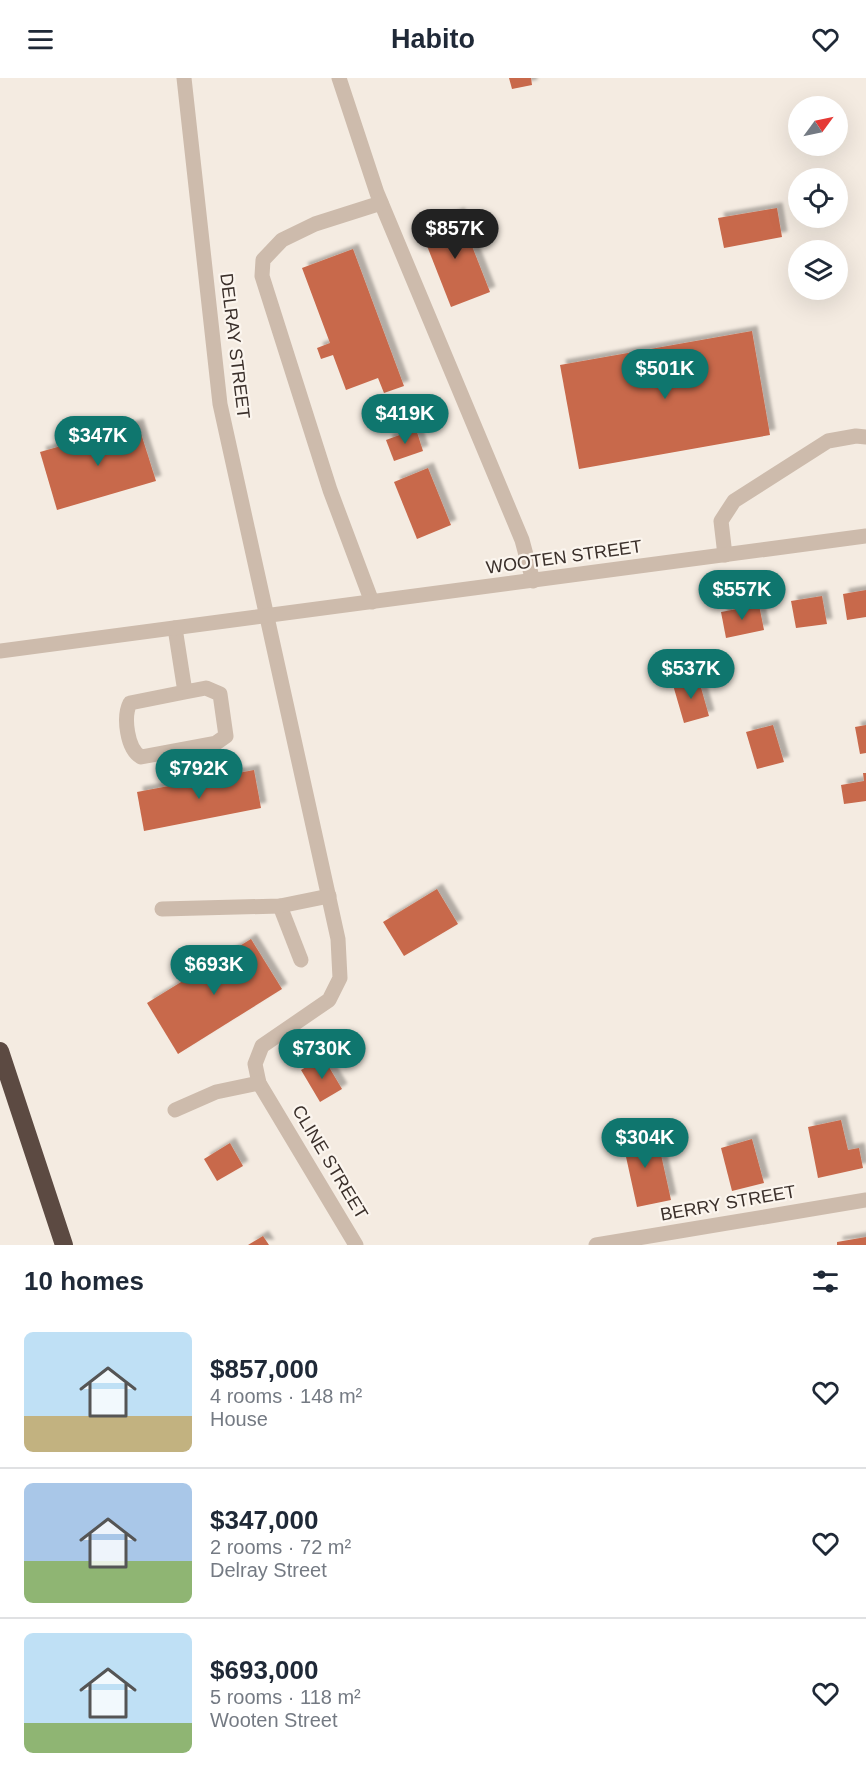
<!DOCTYPE html>
<html lang="en">
<head>
<meta charset="utf-8">
<style>
  body { margin:0; font-family:Arial,sans-serif; background:#f2f2f3; color:#1f2937; height:100vh; display:flex; flex-direction:column; font-size:22px; white-space:nowrap }
  * { box-sizing:border-box; margin:0 }
  p { font-size:20px; color:#747a83 }
  .icon { flex:none; width:33px; height:33px; fill:none; stroke:currentColor; stroke-width:2; stroke-linecap:round; stroke-linejoin:round }
  .map { position:relative; height:1167px; overflow:hidden }
  .sheet { display:flex; flex-direction:column; background:#fff; flex:1 }
  .sheet>* { flex:none }
  .needle { width:39px; rotate:57deg }
  .fabs { position:absolute; left:788px; top:18px; display:grid; gap:12px }
  .fabs a { display:grid; place-items:center; width:60px; height:60px; border-radius:50%; background:#fff; box-shadow:0 6px 24px #0002; font-size:30px }
  .price { position:absolute; translate:-50% -51px; padding:0 14px; border-radius:21px; background:#0f766e; color:#fff; font-size:20px; line-height:39px; filter:drop-shadow(0 2px 3px #0008) }
  .price::after { content:''; position:absolute; left:50%; top:36px; width:18px; height:14px; margin-left:-9px; background:inherit; clip-path:polygon(0 0,100% 0,50% 100%) }
  .price.selected { background:#222; color:#fff }
  ul { padding:0; list-style:none }
  li { display:flex; align-items:center; gap:18px; height:150px; padding:0 24px }
  li+li { border-top:2px solid #e0e1e3 }
  li span { display:grid; place-items:center; flex:none; width:168px; height:120px; border-radius:9px; color:#555 }
  li>.icon { margin-inline-start:auto }
  span .icon { width:72px; height:72px; fill:#fffc; stroke-width:1 }
  li b { font-size:26px }
  h2 { display:flex; justify-content:space-between; align-items:center; height:72px; padding:0 24px; font-size:26px }
  header { display:flex; justify-content:space-between; align-items:center; height:78px; padding:0 24px; background:#fff; font-size:27px; font-weight:800 }
  .map>svg:first-child { display:block }
  .building { fill:#c8694b; filter:url(#shadow) }
  .lines { fill:none; stroke-linecap:round; stroke-linejoin:round }
  .minor { stroke:#cdbbac; stroke-width:15 }
  .highway { stroke:#5c4a42; stroke-width:18 }
  .labels { text-anchor:middle; stroke-width:4.5; stroke-linejoin:round; paint-order:stroke }
  .street-label { font-size:18px; fill:#3b302b; stroke:#fbf5ee }
</style>
</head>
<body>
<header><svg class="icon" aria-label="menu" viewBox="0 0 24 24"><path d="M4 6h16M4 12h16M4 18h16"/></svg>Habito<svg class="icon" aria-label="heart" viewBox="0 0 24 24"><path d="M12 20l-8-8c-3-5 5-10 8-4 3-6 11-1 8 4z"/></svg></header>
<div class="map">
<svg width="866" height="1167" viewBox="0 0 866 1167">
  <defs>
    <filter id="shadow"><feDropShadow dx="5.5" dy="-5.5" stdDeviation="1.5" flood-color="#0004"/></filter>
  </defs>
  <rect width="100%" height="100%" fill="#f4ebe1"/>
  <g class="building">
    <path d="M509,0H531L532,7L512,11Z"/>
    <path d="M777,130L782,159L724,170L718,140Z"/>
    <path d="M459,135L490,214L451,229L420,150Z"/>
    <path d="M353,171L404,308L384,315L378,300L346,312L333,277L321,281L317,270L330,265L302,190Z"/>
    <path d="M752,253L770,357L579,391L560,287Z"/>
    <path d="M138,346L156,403L57,432L40,374Z"/>
    <path d="M416,351L423,373L394,383L386,362Z"/>
    <path d="M428,390L451,447L417,461L394,404Z"/>
    <path d="M866,512V539L847,542L843,516Z"/>
    <path d="M822,518L827,546L796,550L791,523Z"/>
    <path d="M759,527L764,552L726,560L721,534Z"/>
    <path d="M698,599L709,638L684,645L673,607Z"/>
    <path d="M773,647L784,684L757,691L746,654Z"/>
    <path d="M866,647V675L860,676L855,649Z"/>
    <path d="M254,692L261,730L144,753L137,714Z"/>
    <path d="M863,695H866V723L844,726L841,707L864,703Z"/>
    <path d="M437,811L458,846L404,878L383,844Z"/>
    <path d="M251,861L282,911L178,976L147,925Z"/>
    <path d="M323,979L342,1011L320,1024L301,992Z"/>
    <path d="M841,1042L848,1072L859,1070L863,1090L818,1100L808,1049Z"/>
    <path d="M647,1050L652,1073L660,1072L671,1122L637,1129L621,1056Z"/>
    <path d="M752,1061L764,1105L732,1113L721,1070Z"/>
    <path d="M230,1065L243,1088L217,1103L204,1081Z"/>
    <path d="M263,1158L269,1167H248Z"/>
    <path d="M866,1159V1167H837V1164Z"/>
  </g>
  <g class="lines">
    <g class="minor">
      <path d="M184,0L220,326L338,861L340,900L329,922L262,968L255,986L259,1005L356,1167"/>
      <path d="M339,0L377,115L522,462L533,503"/>
      <path d="M725,477L721,443L734,423L828,363L856,358L866,359"/>
      <path d="M372,524L330,412L262,198L263,182L282,162L315,146L381,125"/>
      <path d="M175,550L185,614L130,625C123,639 127,671 141,679L216,665L226,658L220,616L206,610L185,614"/>
      <path d="M0,573L866,458"/>
      <path d="M280,828L301,882"/>
      <path d="M162,831L280,828L329,818"/>
      <path d="M175,1032L216,1014L259,1005"/>
      <path d="M596,1167L866,1122"/>
    </g>
    <path class="highway" d="M0,973L64,1167"/>
  </g>
  <g class="labels">
    <g class="street-label">
      <text transform="translate(235 268) rotate(83)" y="6">DELRAY STREET</text>
      <text transform="translate(564 479) rotate(-8)" y="6">WOOTEN STREET</text>
      <text transform="translate(330 1084) rotate(59)" y="6">CLINE STREET</text>
      <text transform="translate(728 1125) rotate(-10)" y="6">BERRY STREET</text>
    </g>
  </g>
</svg>
<div class="fabs">
<a><svg class="needle" viewBox="-14 -14 28 28"><path d="M0-13l5 13h-10z" fill="#e53935"/><path d="M0 13l5-13h-10z" fill="#747a83"/></svg></a>
<a><svg class="icon" aria-label="locate" viewBox="0 0 24 24"><circle cx="12" cy="12" r="6"/><path d="M12 2v4M12 18v4M2 12h4M18 12h4"/></svg></a>
<a><svg class="icon" aria-label="layers" viewBox="0 0 24 24"><path d="M12 4l9 5-9 5-9-5zM3 14l9 5 9-5"/></svg></a>
</div>
<b class="price selected" style="left:455px;top:182px">$857K</b>
<b class="price" style="left:665px;top:322px">$501K</b>
<b class="price" style="left:405px;top:367px">$419K</b>
<b class="price" style="left:98px;top:389px">$347K</b>
<b class="price" style="left:742px;top:543px">$557K</b>
<b class="price" style="left:691px;top:622px">$537K</b>
<b class="price" style="left:199px;top:722px">$792K</b>
<b class="price" style="left:214px;top:918px">$693K</b>
<b class="price" style="left:322px;top:1002px">$730K</b>
<b class="price" style="left:645px;top:1091px">$304K</b>
</div>
<section class="sheet">
<h2>10 homes<svg class="icon" aria-label="filters" viewBox="0 0 24 24"><path d="M4 7h16M4 17h16"/><circle cx="9" cy="7" r="2"/><circle cx="15" cy="17" r="2"/></svg></h2>
<ul>
<li><span style="background:linear-gradient(#bfe0f5 70%,#c2b280 0)"><svg class="icon" aria-label="home" viewBox="0 0 24 24"><path d="M3 11l9-7 9 7M6 9v11h12V9"/></svg></span><div><b>$857,000</b><p>4 rooms · 148 m²</p><p>House</p></div><svg class="icon" aria-label="heart" viewBox="0 0 24 24"><path d="M12 20l-8-8c-3-5 5-10 8-4 3-6 11-1 8 4z"/></svg></li>
<li><span style="background:linear-gradient(#a9c7e8 65%,#8fb573 0)"><svg class="icon" aria-label="home" viewBox="0 0 24 24"><path d="M3 11l9-7 9 7M6 9v11h12V9"/></svg></span><div><b>$347,000</b><p>2 rooms · 72 m²</p><p>Delray Street</p></div><svg class="icon" aria-label="heart" viewBox="0 0 24 24"><path d="M12 20l-8-8c-3-5 5-10 8-4 3-6 11-1 8 4z"/></svg></li>
<li><span style="background:linear-gradient(#bfe0f5 75%,#8fb573 0)"><svg class="icon" aria-label="home" viewBox="0 0 24 24"><path d="M3 11l9-7 9 7M6 9v11h12V9"/></svg></span><div><b>$693,000</b><p>5 rooms · 118 m²</p><p>Wooten Street</p></div><svg class="icon" aria-label="heart" viewBox="0 0 24 24"><path d="M12 20l-8-8c-3-5 5-10 8-4 3-6 11-1 8 4z"/></svg></li>
</ul>
</section>
</body>
</html>
